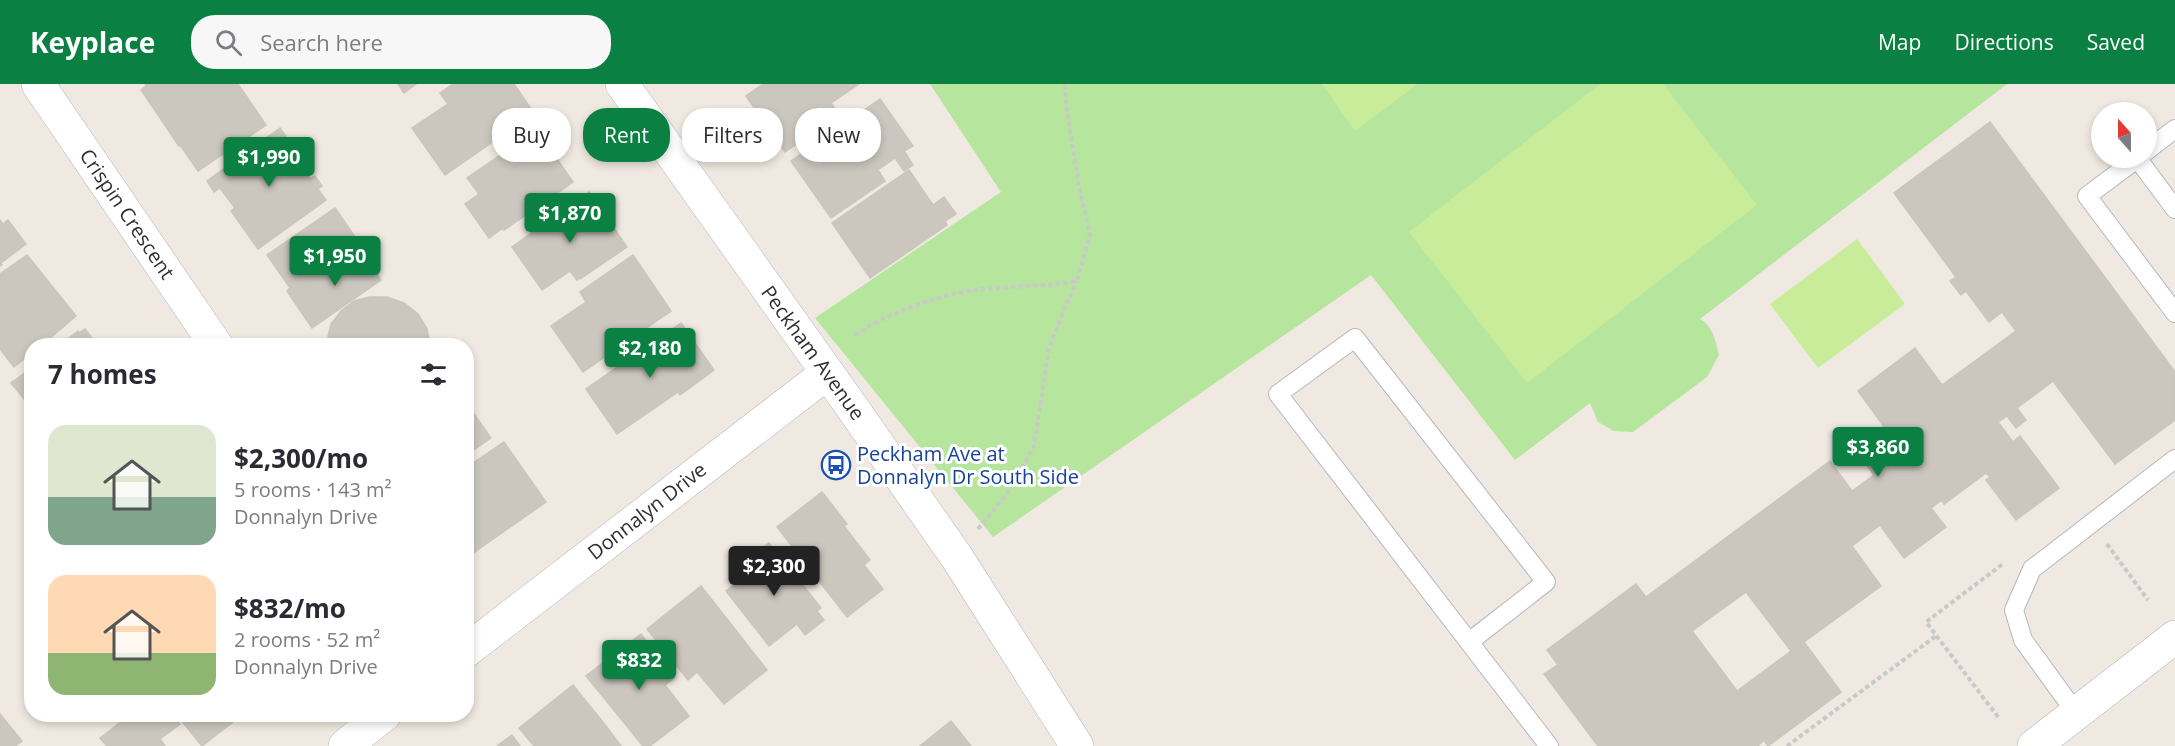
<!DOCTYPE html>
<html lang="en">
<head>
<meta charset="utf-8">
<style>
  body { margin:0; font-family:"Open Sans",sans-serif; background:#f7f7f7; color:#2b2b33; height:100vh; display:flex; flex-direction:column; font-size:22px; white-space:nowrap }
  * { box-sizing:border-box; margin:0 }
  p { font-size:20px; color:#7c7c81 }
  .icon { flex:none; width:33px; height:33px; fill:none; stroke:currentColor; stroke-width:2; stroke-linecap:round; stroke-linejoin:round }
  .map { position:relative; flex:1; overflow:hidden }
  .panel { position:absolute; left:24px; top:254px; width:450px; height:384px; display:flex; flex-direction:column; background:#fff; border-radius:24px; box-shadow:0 3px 9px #0003 }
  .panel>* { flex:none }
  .guide { position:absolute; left:492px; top:24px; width:570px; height:54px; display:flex; gap:12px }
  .needle { width:39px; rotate:339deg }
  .tools { position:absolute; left:2091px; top:18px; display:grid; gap:12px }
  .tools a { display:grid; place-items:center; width:66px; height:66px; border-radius:50%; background:#fff; box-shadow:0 3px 9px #0003; font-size:30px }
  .price { position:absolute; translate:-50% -51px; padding:0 14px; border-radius:6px; background:#0b8043; color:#fff; font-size:20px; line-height:39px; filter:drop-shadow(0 2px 3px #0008) }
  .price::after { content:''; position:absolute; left:50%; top:36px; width:18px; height:14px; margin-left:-9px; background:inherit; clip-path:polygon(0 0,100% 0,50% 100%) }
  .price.active { background:#222; color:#fff }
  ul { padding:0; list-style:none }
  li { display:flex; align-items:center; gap:18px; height:150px; padding:0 24px }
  li span { display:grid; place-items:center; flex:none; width:168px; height:120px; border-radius:18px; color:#555 }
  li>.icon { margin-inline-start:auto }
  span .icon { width:72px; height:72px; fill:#fffc; stroke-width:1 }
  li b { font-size:26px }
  h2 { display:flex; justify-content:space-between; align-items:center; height:72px; padding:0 24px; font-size:26px }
  .pill { padding:0 21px; border-radius:24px; background:#fff; box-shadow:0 3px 9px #0003; font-size:21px; line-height:54px }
  .pill.active { background:#0b8043; color:#fff }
  header { display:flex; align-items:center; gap:36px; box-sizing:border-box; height:84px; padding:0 30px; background:#0b8043; color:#fff }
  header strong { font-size:28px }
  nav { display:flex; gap:33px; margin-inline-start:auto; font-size:21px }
  .search { width:420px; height:54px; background:#f7f7f7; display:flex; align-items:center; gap:15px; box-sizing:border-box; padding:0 21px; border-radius:24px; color:#7c7c81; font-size:22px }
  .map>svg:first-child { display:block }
  .green { fill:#b6e59e }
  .pitch { fill:#c9ec9a }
  .building { fill:#cbc7bf; stroke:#cbc5ba; stroke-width:1.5; fill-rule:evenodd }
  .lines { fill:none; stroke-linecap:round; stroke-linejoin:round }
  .service-casing { stroke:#b4b7c1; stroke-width:20 }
  .minor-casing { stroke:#b4b7c1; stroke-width:34 }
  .path { stroke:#c9c9c9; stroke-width:4; stroke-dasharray:4.5 3; stroke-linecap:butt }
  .service { stroke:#fff; stroke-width:18 }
  .minor { stroke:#fff; stroke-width:33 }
  .labels { text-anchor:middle; stroke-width:6; stroke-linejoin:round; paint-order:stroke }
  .street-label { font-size:20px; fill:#2e2e2e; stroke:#fff }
  .transit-label { font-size:20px; fill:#164399; stroke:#fff; text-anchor:start }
</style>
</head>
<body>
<header>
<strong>Keyplace</strong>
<div class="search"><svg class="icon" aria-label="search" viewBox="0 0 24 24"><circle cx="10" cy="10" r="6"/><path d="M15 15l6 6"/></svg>Search here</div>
<nav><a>Map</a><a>Directions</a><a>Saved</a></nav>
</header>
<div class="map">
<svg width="2175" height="662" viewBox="0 0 2175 662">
  <rect width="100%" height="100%" fill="#efe9e1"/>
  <path class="green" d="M930,0H2007L1700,235C1713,242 1716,258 1719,271L1707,293L1633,348L1614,347L1598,338L1590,319L1515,376L1371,191L993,453L815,234L1001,108Z"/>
  <g class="pitch">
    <path d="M1322,0H1418L1355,47Z"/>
    <path d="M1600,0H1663L1757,121L1527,299L1409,148Z"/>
    <path d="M1857,155L1905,220L1818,284L1770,220Z"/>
  </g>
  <g class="building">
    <path d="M145,0H238L266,41L198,87L180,61L179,62L141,6L146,2Z"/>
    <path d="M398,0H416L404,9Z"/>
    <path d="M453,0H514L534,29L445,91L412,44L448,20L440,9Z"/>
    <path d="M763,0H859L831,19L839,30L785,68L746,12Z"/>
    <path d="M880,15L913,62L904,67L913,81L904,87L895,74L878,86L885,97L831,134L791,77Z"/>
    <path d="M1990,38L2175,288V336L2115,380L2053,297L2017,324L2026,336L2016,344L2007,332L1998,338L2013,358L2020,352L2059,404L2016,436L1986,396L1990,393L1986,389L1944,420L1942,416L1931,424L1946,443L1904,474L1880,441L1852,462L1881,502L1804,558L1841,608L1768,662L1764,656L1758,662H1598L1544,590L1558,581L1547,566L1636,500L1646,513L1830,377L1852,407L1874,391L1856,366L1885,344L1858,307L1915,264L1942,301L2016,247L2002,228L1989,238L1966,207L1961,211L1950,197L1956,193L1894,109ZM1746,508L1791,567L1737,607L1692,547Z"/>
    <path d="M280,44L306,81L303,84L310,95L315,92L322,102L318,105L326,116L258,165L231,127L235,124L220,104L214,108L207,97Z"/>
    <path d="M537,46L573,98L504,146L503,144L489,154L465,120L479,110L467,94Z"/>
    <path d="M909,86L933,121L944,113L956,130L945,137L947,141L870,194L832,139Z"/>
    <path d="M589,108L627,163L580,195L579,194L577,196L570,187L542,206L512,163Z"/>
    <path d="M335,124L360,160L295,206L290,204L267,171Z"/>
    <path d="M0,136L3,140L8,136L26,160L1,179L2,181L0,182Z"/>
    <path d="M358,163L381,196L312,244L287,207L290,204L295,206Z"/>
    <path d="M27,171L76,232L42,261H32V269L14,283L0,265V190Z"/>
    <path d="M633,171L671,227L583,288L551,242L586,218L580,208Z"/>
    <path d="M370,213H387L404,219L418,230L427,245L430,261H326L331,240L341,227L354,217Z"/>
    <path d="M681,239L714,286L680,311L678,308L617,350L586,305Z"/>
    <path d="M85,245L92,254L87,259L89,261H60L78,247L79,249Z"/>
    <path d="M32,284V325L11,299Z"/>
    <path d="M467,320L491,354L466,371V321Z"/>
    <path d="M504,358L546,418L466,474V384Z"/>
    <path d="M822,408L847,440L844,442L870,476L864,481L883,505L847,533L777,443Z"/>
    <path d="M769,459L790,486L795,482L806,497L802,500L821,524L817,527L824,536L805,551L797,540L769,562L726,507L744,493L737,484Z"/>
    <path d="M701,502L767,586L724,620L697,588L688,596L647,545Z"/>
    <path d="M641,550L674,594L665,601L689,632L650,662H643L586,592Z"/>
    <path d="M573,601L606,642L621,662H534L519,644Z"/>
    <path d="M0,630L22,657L15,662H0Z"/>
    <path d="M131,630H172L180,640L160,655L165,662H107L100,654Z"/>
    <path d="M176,630H235L238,634L202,662Z"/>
    <path d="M951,637L971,662H920Z"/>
    <path d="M512,651L520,662H497Z"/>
  </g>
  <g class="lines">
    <g class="service-casing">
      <g id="service">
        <path d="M2146,67L2175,45"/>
        <path d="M2137,74L2175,125"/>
        <path d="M2138,74L2087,112L2175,229"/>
        <path d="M1469,558L1546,498L1355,254L1278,310L1549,662"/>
        <path d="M2076,629L2023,556L2014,526L2032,485L2175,375"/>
      </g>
    </g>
    <g class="minor-casing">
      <g id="minor">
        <path d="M38,0L216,261"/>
        <path d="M622,0L849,319L956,472L1077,662"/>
        <path d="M466,567L827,289"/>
        <path d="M345,662L385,630"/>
        <path d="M2034,662L2175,553"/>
      </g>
    </g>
    <g class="path">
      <path d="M855,251C882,231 942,210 975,206C1009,202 1043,203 1077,197L1090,150L1080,108L1066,20L1065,0"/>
      <path d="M978,445L1006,411L1034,362L1049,264L1076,197"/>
      <path d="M2107,460L2148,516"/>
      <path d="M1998,633L1926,538L2004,479"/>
      <path d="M1787,662L1936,552"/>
    </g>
    <use href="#service" class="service"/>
    <use href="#minor" class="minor"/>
  </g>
  <defs>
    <g id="bus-ring" transform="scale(1.5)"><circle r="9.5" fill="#fff" stroke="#1a4fb4" stroke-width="1.5"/><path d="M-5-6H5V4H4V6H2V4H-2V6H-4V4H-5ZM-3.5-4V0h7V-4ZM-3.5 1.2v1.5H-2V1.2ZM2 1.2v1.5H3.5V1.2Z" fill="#1a4fb4"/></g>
  </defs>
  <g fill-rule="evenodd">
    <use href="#bus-ring" x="836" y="381"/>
  </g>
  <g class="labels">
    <g class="street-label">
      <text transform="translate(127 130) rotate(56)" y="7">Crispin Crescent</text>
      <text transform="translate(813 269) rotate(54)" y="7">Peckham Avenue</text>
      <text transform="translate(647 427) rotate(-38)" y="7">Donnalyn Drive</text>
    </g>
    <g class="transit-label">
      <text x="857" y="377">Peckham Ave at<tspan x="857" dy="23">Donnalyn Dr South Side</tspan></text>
    </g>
  </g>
</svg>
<div class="tools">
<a><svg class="needle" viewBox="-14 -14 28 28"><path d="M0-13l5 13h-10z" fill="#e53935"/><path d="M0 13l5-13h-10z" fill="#7c7c81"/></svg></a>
</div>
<b class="price" style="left:269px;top:104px">$1,990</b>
<b class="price" style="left:570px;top:160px">$1,870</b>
<b class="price" style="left:335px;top:203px">$1,950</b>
<b class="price" style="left:650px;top:295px">$2,180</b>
<b class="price" style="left:1878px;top:394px">$3,860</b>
<b class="price active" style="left:774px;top:513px">$2,300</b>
<b class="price" style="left:639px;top:607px">$832</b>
<div class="guide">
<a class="pill">Buy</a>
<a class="pill active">Rent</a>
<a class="pill">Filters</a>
<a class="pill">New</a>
</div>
<section class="panel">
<h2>7 homes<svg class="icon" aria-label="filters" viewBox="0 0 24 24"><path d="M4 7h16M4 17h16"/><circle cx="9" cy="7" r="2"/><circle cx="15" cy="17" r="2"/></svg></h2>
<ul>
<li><span style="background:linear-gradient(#dfe7d0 60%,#7fa58c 0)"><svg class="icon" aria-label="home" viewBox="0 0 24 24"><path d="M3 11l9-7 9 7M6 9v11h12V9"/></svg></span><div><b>$2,300/mo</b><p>5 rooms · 143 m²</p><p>Donnalyn Drive</p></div></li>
<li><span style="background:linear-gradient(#ffd9b3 65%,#8fb573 0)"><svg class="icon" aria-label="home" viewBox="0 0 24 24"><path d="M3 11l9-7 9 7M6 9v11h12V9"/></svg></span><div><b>$832/mo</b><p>2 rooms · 52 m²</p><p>Donnalyn Drive</p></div></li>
</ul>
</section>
</div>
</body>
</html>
